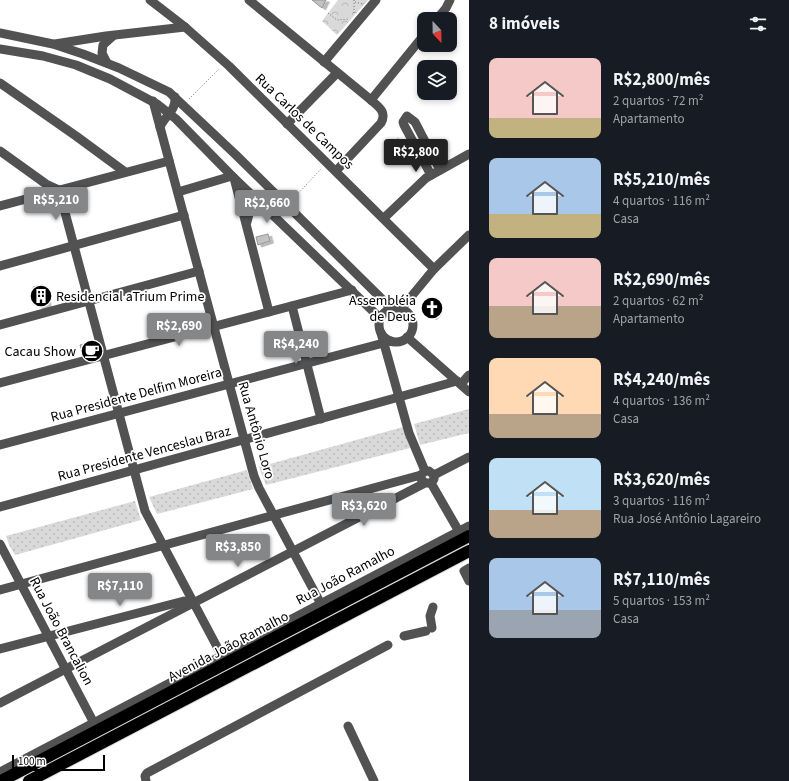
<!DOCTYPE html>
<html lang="pt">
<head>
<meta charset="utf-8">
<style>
  body { margin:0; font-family:"Source Sans 3",sans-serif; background:#20242c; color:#f1f3f6; height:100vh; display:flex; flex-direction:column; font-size:15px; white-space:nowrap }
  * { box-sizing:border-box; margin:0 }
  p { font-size:13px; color:#9ea1a6 }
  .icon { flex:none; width:22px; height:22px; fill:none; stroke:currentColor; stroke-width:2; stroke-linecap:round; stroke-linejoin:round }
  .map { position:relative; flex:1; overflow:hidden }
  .panel { display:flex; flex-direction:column; background:#171b24; width:320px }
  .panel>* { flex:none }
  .needle { width:26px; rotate:158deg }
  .buttons { position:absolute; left:417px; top:12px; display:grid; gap:8px }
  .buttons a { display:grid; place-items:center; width:40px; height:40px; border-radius:8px; background:#171b24; box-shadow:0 2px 6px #0003; font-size:20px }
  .scale { position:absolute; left:12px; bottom:10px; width:93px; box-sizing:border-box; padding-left:4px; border:2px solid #000; border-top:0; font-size:11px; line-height:14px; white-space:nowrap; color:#000; -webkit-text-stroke:3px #fff; paint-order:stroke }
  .price { position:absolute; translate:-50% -34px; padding:0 9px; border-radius:4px; background:#858687; color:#fff; font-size:13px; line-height:26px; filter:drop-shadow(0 1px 2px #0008) }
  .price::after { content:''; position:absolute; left:50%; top:24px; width:12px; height:9px; margin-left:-6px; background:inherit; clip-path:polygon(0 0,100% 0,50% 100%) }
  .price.current { background:#222; color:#fff }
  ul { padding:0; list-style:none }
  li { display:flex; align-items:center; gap:12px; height:100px; padding:0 20px }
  li span { display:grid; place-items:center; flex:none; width:112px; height:80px; border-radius:8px; color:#555 }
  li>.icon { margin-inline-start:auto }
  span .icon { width:48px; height:48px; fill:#fffc; stroke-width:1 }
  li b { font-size:17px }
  h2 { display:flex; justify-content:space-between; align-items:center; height:48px; padding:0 20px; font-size:17px }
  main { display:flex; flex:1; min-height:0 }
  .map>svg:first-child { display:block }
  .grass { fill:url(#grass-dots) }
  .park { fill:url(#park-crowns) }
  .pitch { fill:#d9d9d9 }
  .building { fill:#c2c2c2; stroke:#969696; filter:url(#shadow) }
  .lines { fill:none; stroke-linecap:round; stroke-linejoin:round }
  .highway-casing { stroke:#dbdbdb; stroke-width:14 }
  .path { stroke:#747474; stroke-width:1; stroke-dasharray:1 2; stroke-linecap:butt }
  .minor { stroke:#525252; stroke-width:9 }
  .highway { stroke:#000; stroke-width:12 }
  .labels { text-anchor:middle; stroke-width:3.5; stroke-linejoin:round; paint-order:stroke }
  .street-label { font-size:14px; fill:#000; stroke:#fff }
  .poi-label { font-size:14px; fill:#000; stroke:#fff; text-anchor:end }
</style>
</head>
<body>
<main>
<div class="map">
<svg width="469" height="781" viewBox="0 0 469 781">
  <defs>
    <pattern id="grass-dots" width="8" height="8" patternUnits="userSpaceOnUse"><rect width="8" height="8" fill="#d9d9d9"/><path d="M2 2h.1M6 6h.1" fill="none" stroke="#b8b8b8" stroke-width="1.8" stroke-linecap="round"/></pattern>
    <pattern id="park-crowns" width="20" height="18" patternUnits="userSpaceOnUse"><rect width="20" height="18" fill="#d9d9d9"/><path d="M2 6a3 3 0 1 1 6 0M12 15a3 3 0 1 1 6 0" fill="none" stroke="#b8b8b8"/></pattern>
    <filter id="shadow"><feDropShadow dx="3.5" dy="2" stdDeviation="0" flood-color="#0004"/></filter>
  </defs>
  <rect width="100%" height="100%" fill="#fff"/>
  <g class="grass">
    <path d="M469,409V433L420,445L414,424Z"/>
    <path d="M403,427L410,448L266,485L259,467Z"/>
    <path d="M247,470L253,489L157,514L149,497Z"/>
    <path d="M135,501L141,520L15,555L9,545L6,536Z"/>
  </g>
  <path class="park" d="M338,0H368L337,35L322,21Z"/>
  <path class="pitch" d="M398,137L402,142L392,152L388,148Z"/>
  <g class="building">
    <path d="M312,0H326L322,8Z"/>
    <path d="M268,234L270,241L258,245L256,237Z"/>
    <path d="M43,285L48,305L39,307L33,287Z"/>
    <path d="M432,305L438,312L433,318L425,312Z"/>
    <path d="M91,342L93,348L95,349L94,352L83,355L80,345Z"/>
  </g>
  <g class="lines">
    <g class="highway-casing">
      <g id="highway">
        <path d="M1,781L469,536"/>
        <path d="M29,781L469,551"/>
      </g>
    </g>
    <g class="path">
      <path d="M354,0V15"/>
      <path d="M355,2L363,4"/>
      <path d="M328,13L337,20L349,19"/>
      <path d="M189,99L219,69"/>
      <path d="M292,200L321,169"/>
    </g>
    <g class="minor">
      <path d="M150,0L185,27L229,66L434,269"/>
      <path d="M249,0L371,100C379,107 387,112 381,123L336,171"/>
      <path d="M437,19L446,8L450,0"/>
      <path d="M0,33L53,44L83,54L119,68L169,92L236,155L391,308"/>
      <path d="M55,44L106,36L185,27"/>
      <path d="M0,49L43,56L76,65L110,79L157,104L176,119L232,176L380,318"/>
      <path d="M324,62L376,0"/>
      <path d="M107,63L102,53L103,45L113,36"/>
      <path d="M0,83L76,136L125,172"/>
      <path d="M371,100L424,35"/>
      <path d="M153,101L254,476L259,488L321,604L322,614"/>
      <path d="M287,124L337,73"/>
      <path d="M160,127C165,115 176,112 175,97"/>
      <path d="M0,151L46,184L59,190"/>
      <path d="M431,175L404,125L403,122L407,116L415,122L440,170"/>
      <path d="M234,178L269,312"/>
      <path d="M59,190L145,511L224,660"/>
      <path d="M178,192L232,176"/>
      <path d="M0,206L169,161"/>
      <path d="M384,218L426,178L469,154"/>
      <path d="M247,222L250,210L261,203"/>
      <path d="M0,266L184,215"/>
      <path d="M292,306L321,419"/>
      <circle cx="396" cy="325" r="17"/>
      <path d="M401,309L434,269L469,235"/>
      <path d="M0,325L199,271"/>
      <path d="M381,333L409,433L425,471"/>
      <path d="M407,337L469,392"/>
      <path d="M0,383L352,290"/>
      <path d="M461,384L469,375"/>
      <path d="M0,445L391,341"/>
      <path d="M434,475L469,457"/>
      <path d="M431,483L461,535"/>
      <path d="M0,507L457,381"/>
      <path d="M0,544L96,727"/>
      <path d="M469,568L464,571L469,581"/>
      <path d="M0,590L421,475"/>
      <path d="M432,628L430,616L433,607"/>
      <path d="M404,636L426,631"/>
      <path d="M0,649L184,601L192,603"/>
      <path d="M0,703L425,483H431L434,479V475L429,471H425L421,475V479L425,483"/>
      <path d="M348,726L374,781"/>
      <path d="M0,772L469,526"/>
      <path d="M146,781L145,776L147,773L388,645"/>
    </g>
    <use href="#highway" class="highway"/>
  </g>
  <defs>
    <g id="building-disc" transform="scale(1.15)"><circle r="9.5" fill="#000" stroke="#fff"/><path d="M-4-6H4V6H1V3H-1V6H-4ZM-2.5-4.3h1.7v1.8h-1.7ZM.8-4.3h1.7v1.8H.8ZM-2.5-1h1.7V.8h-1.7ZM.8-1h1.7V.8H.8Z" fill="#fff"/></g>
    <g id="church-disc" transform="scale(1.15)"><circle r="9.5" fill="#000" stroke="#fff"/><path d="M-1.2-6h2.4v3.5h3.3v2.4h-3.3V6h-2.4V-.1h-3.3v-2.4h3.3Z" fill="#fff"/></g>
    <g id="cafe-disc" transform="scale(1.15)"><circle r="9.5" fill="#000" stroke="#fff"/><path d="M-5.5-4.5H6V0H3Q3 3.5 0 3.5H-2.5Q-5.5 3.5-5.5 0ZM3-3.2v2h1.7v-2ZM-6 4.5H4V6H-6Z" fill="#fff"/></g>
  </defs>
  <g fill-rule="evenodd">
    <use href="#building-disc" x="41" y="296"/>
    <use href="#church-disc" x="432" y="308"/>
    <use href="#cafe-disc" x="92" y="351"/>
  </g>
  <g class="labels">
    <g class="street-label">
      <text transform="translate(305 121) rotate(44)" y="5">Rua Carlos de Campos</text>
      <text transform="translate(136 394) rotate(-15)" y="5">Rua Presidente Delfim Moreira</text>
      <text transform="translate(257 430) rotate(74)" y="5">Rua Antônio Loro</text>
      <text transform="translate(144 453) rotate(-15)" y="5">Rua Presidente Venceslau Braz</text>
      <text transform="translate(345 575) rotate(-28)" y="5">Rua João Ramalho</text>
      <text transform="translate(62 631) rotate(62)" y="5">Rua João Brancalion</text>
      <text transform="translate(228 646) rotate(-28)" y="5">Avenida João Ramalho</text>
    </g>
    <g class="poi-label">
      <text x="56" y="301" text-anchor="start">Residencial aTrium Prime</text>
      <text x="416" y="305">Assembléia<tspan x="416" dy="16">de Deus</tspan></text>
      <text x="76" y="356">Cacau Show</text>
    </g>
  </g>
</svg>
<div class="buttons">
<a><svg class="needle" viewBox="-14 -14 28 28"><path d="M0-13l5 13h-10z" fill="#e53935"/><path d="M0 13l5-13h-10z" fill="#9ea1a6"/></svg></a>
<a><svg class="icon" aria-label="layers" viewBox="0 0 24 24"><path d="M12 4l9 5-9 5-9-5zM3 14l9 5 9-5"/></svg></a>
</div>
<div class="scale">100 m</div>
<b class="price current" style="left:416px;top:173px">R$2,800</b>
<b class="price" style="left:56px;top:221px">R$5,210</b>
<b class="price" style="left:267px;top:224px">R$2,660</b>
<b class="price" style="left:179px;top:347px">R$2,690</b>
<b class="price" style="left:296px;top:365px">R$4,240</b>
<b class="price" style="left:364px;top:527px">R$3,620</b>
<b class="price" style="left:238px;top:568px">R$3,850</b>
<b class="price" style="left:120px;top:607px">R$7,110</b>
</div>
<section class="panel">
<h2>8 imóveis<svg class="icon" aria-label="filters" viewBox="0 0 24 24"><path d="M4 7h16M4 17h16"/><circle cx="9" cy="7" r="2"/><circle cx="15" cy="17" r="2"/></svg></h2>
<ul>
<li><span style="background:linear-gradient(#f6c9c9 75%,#c2b280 0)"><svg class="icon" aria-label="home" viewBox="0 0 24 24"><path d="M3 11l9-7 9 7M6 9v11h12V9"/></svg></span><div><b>R$2,800/mês</b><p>2 quartos · 72 m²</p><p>Apartamento</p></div></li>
<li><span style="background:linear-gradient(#a9c7e8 70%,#c2b280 0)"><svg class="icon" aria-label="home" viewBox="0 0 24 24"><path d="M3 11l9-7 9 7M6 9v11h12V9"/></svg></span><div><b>R$5,210/mês</b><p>4 quartos · 116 m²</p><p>Casa</p></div></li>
<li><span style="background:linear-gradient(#f6c9c9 60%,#b9a48a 0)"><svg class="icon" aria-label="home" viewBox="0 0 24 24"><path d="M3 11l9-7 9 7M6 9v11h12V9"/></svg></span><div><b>R$2,690/mês</b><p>2 quartos · 62 m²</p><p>Apartamento</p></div></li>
<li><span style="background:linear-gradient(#ffd9b3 70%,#b9a48a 0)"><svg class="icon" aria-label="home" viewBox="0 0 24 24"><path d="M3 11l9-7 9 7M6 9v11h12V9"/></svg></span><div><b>R$4,240/mês</b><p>4 quartos · 136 m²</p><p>Casa</p></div></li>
<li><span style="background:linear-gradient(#bfe0f5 65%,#b9a48a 0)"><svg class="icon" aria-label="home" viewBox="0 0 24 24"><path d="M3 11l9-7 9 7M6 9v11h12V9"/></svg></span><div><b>R$3,620/mês</b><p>3 quartos · 116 m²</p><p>Rua José Antônio Lagareiro</p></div></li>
<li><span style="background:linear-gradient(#a9c7e8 65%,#9aa5b1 0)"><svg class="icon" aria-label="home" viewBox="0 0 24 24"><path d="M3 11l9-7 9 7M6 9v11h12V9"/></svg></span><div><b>R$7,110/mês</b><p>5 quartos · 153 m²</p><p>Casa</p></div></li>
</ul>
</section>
</main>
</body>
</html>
